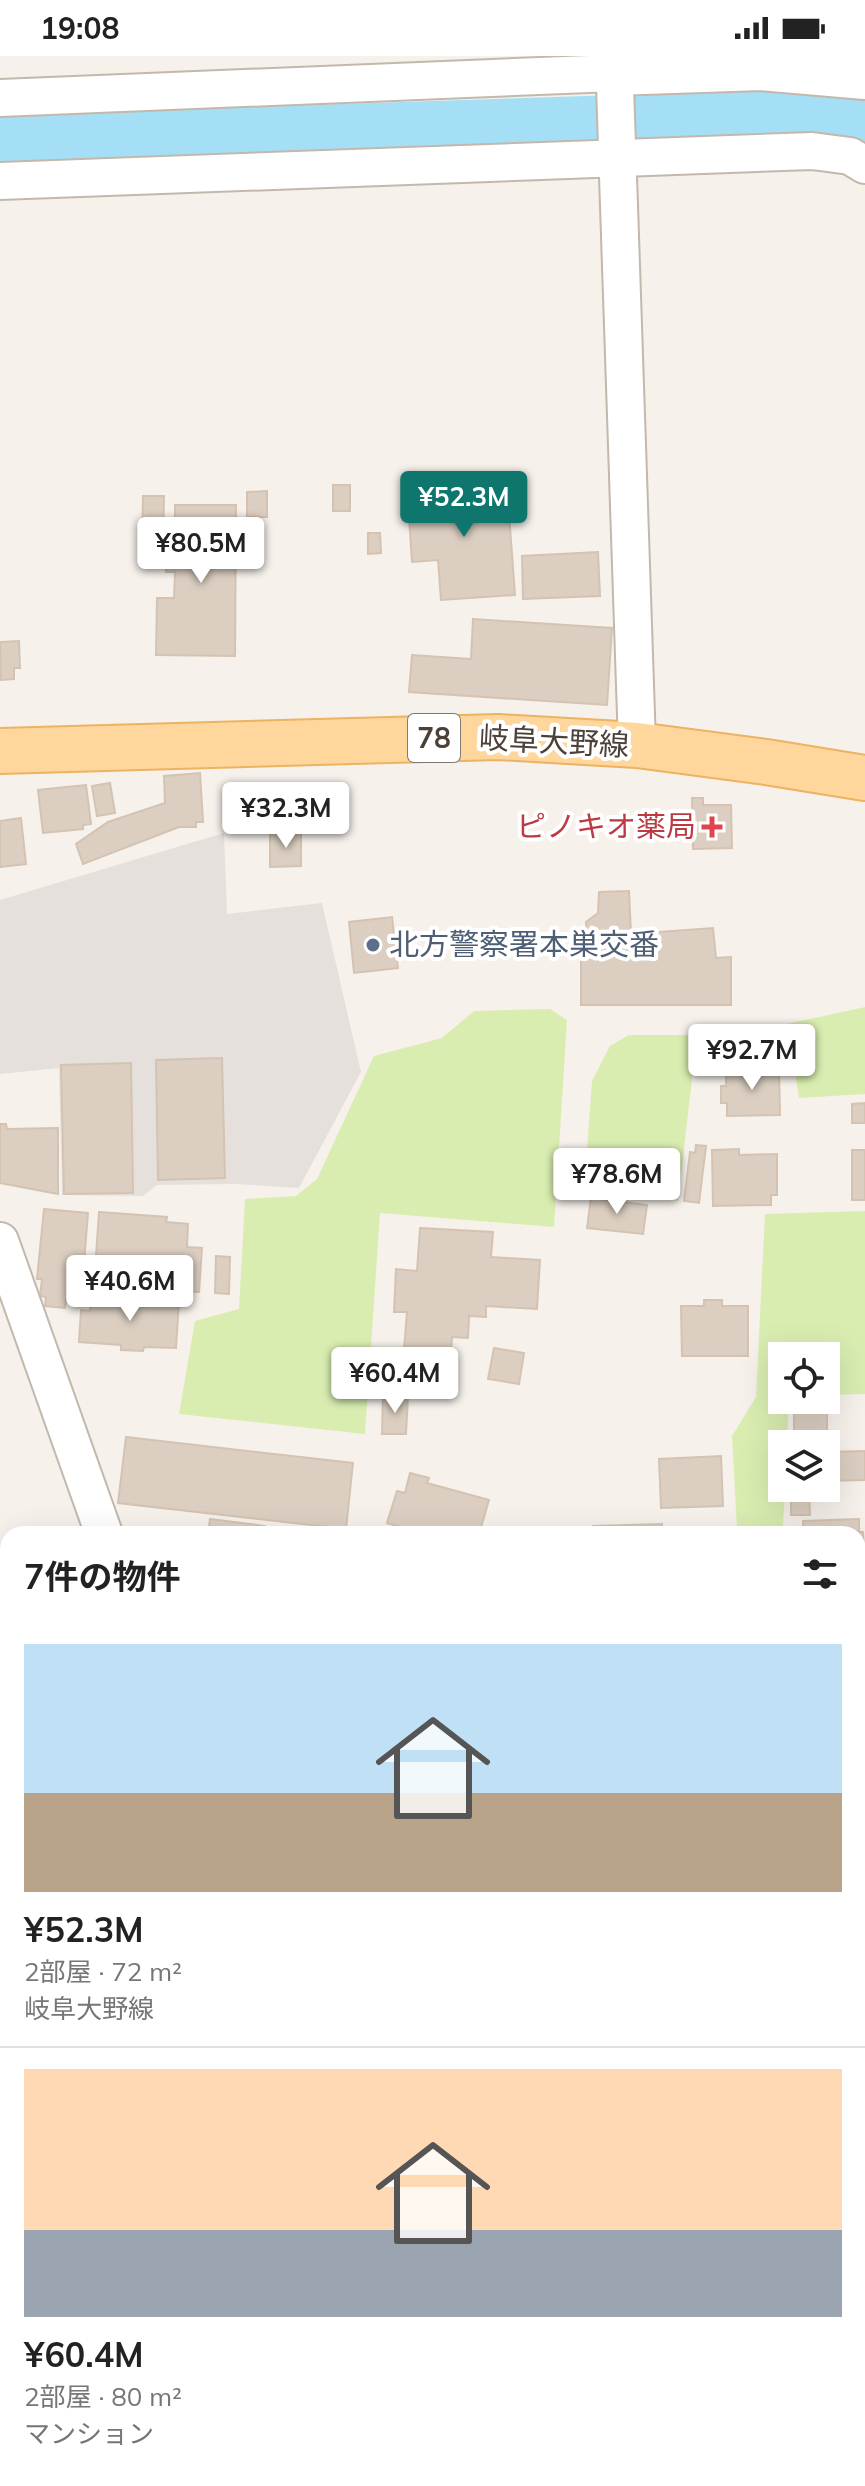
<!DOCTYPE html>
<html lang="ja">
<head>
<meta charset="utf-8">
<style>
  body { margin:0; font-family:Mulish,"Noto Sans JP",sans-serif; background:#f6f6f6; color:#222; height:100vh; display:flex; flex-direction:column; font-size:30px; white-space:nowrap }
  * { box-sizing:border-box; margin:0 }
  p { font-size:26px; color:#767676 }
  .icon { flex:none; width:44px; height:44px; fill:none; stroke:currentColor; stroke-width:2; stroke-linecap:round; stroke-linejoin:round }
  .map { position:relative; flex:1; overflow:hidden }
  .side { position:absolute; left:0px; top:1470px; width:866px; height:960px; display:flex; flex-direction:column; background:#fff; border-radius:24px 24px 0 0; box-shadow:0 8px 32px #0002 }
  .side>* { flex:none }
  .controls { position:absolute; left:768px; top:1286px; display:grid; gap:16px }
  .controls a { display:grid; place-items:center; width:72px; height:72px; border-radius:0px; background:#fff; box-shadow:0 8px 32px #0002; font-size:40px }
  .price { position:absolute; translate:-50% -68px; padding:0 18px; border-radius:8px; background:#fff; color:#222; font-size:26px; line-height:52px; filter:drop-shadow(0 2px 4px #0008) }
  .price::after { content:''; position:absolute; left:50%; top:48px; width:24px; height:18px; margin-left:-12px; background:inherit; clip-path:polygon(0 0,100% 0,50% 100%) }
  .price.current { background:#0f766e; color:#fff }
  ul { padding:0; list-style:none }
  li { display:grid; align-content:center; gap:16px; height:424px; padding:0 24px }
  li+li { border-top:2px solid #e0e0e0 }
  li span { display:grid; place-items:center; height:248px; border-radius:0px; color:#555 }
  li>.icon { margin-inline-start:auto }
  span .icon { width:144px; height:144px; fill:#fffc; stroke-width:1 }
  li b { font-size:34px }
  h2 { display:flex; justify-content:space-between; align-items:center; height:96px; padding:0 24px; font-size:34px }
  .status { display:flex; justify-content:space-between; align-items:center; height:56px; padding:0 40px; background:#fff; direction:ltr }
  .status svg { height:22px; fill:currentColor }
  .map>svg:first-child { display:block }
  .industrial { fill:#e6e0dc }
  .green { fill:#d9edb1 }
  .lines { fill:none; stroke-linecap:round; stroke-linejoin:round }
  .river { stroke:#a4dff6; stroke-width:64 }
  .building { fill:#dccfc2; stroke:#d4c3b2; stroke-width:2 }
  .minor-casing { stroke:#c3b8ac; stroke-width:40 }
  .tertiary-casing { stroke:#c3b8ac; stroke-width:48 }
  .primary-casing { stroke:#edb262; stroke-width:48 }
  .minor { stroke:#fff; stroke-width:36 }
  .tertiary { stroke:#fff; stroke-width:44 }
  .primary { stroke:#ffd69b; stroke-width:44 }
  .health-dot { fill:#e0444e; stroke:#fff; stroke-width:3 }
  .service-dot { fill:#5c6f8a; stroke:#fff; stroke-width:3 }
  .labels { text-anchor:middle; stroke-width:8; stroke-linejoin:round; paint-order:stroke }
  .shield { fill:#fff; stroke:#817a74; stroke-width:2 }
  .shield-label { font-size:28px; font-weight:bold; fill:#4b4138 }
  .street-label { font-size:30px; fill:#4b4138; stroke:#fff }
  .health-label { font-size:30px; fill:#be3a42; stroke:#fff; text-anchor:end }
  .service-label { font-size:30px; fill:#4e5e75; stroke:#fff; text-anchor:start }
</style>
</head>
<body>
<div class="status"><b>19:08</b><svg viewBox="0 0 49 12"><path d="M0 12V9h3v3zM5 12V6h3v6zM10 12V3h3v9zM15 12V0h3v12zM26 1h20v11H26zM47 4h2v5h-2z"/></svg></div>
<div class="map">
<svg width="865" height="2430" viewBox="0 0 865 2430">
  <rect width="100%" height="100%" fill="#f6f1eb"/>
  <path class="industrial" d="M224,777L227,858L322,847L361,1016L299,1132L236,1128L157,1129L143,1140L62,1139L59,1012L0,1018V844Z"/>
  <g class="green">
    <path d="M865,951V1038L799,1042L787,968Z"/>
    <path d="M550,953L567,964L554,1171L380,1157L365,1378L179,1358L195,1265L239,1253L245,1143L296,1140L317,1123L374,1000L442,982L474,955Z"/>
    <path d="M629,979H697L678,1145L584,1136L592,1025L610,990Z"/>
    <path d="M865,1155V1338L826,1339V1300H782V1344H789L787,1388H782V1432H785L783,1470L737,1473L732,1380L756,1341L765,1158Z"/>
    <path d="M0,1657H8V1751L0,1750Z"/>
    <path d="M858,1934H865V2242L858,2243Z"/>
    <path d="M858,2316L865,2317V2430H405L406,2422H858Z"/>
  </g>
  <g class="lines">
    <path class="river" d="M0,91L865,63"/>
  </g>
  <g class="building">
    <rect x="333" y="429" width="17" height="26"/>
    <path d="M407,431H507L515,539L441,544L438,504L412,506Z"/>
    <path d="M267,435V461H247V436Z"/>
    <path d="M143,440H164L163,484L142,483Z"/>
    <path d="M175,449H236L235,600L156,599L157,542H174L175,516H166L167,496H175Z"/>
    <path d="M368,477H380L381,497L368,498Z"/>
    <path d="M598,496L600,540L523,543L522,500Z"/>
    <path d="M473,563L612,572L607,649L409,636L412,599L471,603Z"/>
    <path d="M19,585L20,612H14V623L1,624L0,586Z"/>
    <path d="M200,717L203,766H196V771H179L83,808L76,788L108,766L165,747L164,720Z"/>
    <path d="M110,727L115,757L97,760L92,730Z"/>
    <path d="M86,729L91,768L83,769V773L43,777L38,734Z"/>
    <path d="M692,742H703V749H731L732,792L693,793Z"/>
    <path d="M21,762L26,808L0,811V765Z"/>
    <path d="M301,776V810L270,811V777Z"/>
    <path d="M629,835L631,878L713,872L716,902L731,901V949H581V881L587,880L586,866L598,857L599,836Z"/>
    <path d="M392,861L398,912L354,917L349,866Z"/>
    <path d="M222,1002L225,1122L158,1124L156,1004Z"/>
    <path d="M131,1007L133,1137L64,1138L61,1009Z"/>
    <path d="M748,1009H762V1015L779,1014L780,1059L727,1060V1047H721V1030H726V1015H748Z"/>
    <path d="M865,1047V1067H852V1048Z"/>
    <path d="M0,1068H6L7,1073L58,1072V1138L0,1127Z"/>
    <path d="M696,1089L706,1090L699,1147L684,1145L690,1096L695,1097Z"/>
    <path d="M739,1093V1099L777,1098V1139H771V1149L713,1150L712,1094Z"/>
    <rect x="852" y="1094" width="13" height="50"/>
    <path d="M591,1142L647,1149L643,1178L587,1172Z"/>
    <path d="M44,1153L88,1157L81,1244L66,1243L65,1252L45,1250L46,1241L40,1240L42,1223H37Z"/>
    <path d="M99,1156L167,1161L166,1166L188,1168L187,1191L202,1192L199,1236L94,1230Z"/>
    <path d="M420,1172L493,1176L491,1201L540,1204L537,1253L486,1250V1261L469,1260L468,1282L452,1281L450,1310L403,1307L407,1256H394L396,1213L417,1215Z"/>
    <path d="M216,1200L230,1201L229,1238L215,1237Z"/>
    <path d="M92,1240L179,1246L176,1292L144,1291L143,1295L121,1294V1289L79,1286L81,1254L90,1255Z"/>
    <path d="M704,1244H722V1250H748V1300H682L681,1250H704Z"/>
    <path d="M494,1292L524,1297L519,1328L488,1323Z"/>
    <path d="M338,1305L350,1306L349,1327L338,1326Z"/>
    <path d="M383,1339L408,1340L406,1378H382Z"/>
    <path d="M827,1352V1383H819V1388H794V1353Z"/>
    <path d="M126,1381L353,1407L346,1473L118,1447Z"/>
    <path d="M865,1395V1424L826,1425V1396Z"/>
    <path d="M721,1400L723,1450L661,1452L659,1403Z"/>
    <path d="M410,1417L429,1422L427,1427L489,1444L479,1478H402L404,1472L387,1467L397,1435L405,1437Z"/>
    <path d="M791,1434H809L810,1459H791Z"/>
    <path d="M210,1463L265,1470L264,1478H208Z"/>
    <path d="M859,1463V1476H863L865,1515H858V1478H790H803V1465Z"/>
    <path d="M662,1468V1478H593V1470Z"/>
    <path d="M272,1471L333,1478H272Z"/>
    <path d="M0,1608L8,1609V1641L0,1640Z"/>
    <rect x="858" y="1850" width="7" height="44"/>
    <path d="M1,2033H8V2076L0,2075Z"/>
    <path d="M0,2149L8,2150V2193L0,2192Z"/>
    <path d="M1,2206L8,2207V2260L0,2259Z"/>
    <path d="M0,2281L8,2282V2339L0,2338Z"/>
    <path d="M0,2386H8V2422H21L20,2430H0Z"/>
    <path d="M28,2422H56L55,2430H27Z"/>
    <path d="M248,2422H271V2427L311,2430H239V2425L248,2426Z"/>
  </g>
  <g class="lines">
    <g class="minor-casing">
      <g id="minor">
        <path d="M614,0L637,689"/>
        <path d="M0,42L614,17"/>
        <path d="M0,125L812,95L850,100L865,109"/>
        <path d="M0,1185L104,1478"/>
        <path d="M858,1915L865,1914"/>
        <path d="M0,1918L8,1919"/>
        <path d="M354,2430L363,2422"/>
      </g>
    </g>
    <g class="tertiary-casing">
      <path id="tertiary" d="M614,17L761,12L865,21"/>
    </g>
    <g class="primary-casing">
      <path id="primary" d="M0,695L498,681L637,689L766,706L865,722"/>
    </g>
    <use href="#minor" class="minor"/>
    <use href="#tertiary" class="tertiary"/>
    <use href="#primary" class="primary"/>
  </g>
  <path class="health-dot" d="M708 759h8v8h8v8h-8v8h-8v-8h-8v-8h8z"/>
  <circle class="service-dot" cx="373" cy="889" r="8"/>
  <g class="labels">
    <rect class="shield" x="408" y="658" width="52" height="48" rx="6"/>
    <g class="shield-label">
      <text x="434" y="692">78</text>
    </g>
    <g class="street-label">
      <text transform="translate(554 686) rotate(3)" y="10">岐阜大野線</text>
    </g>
    <g class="health-label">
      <text x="696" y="781">ピノキオ薬局</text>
    </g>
    <g class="service-label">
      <text x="389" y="899">北方警察署本巣交番</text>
    </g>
  </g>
</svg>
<div class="controls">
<a><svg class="icon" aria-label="locate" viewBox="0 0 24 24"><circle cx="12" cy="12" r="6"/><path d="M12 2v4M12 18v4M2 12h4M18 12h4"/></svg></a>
<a><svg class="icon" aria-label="layers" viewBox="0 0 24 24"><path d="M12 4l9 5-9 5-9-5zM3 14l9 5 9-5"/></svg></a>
</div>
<b class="price current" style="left:464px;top:483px">¥52.3M</b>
<b class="price" style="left:201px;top:529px">¥80.5M</b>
<b class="price" style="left:286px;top:794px">¥32.3M</b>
<b class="price" style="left:752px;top:1036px">¥92.7M</b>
<b class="price" style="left:617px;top:1160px">¥78.6M</b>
<b class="price" style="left:130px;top:1267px">¥40.6M</b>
<b class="price" style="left:395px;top:1359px">¥60.4M</b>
<section class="side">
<h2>7件の物件<svg class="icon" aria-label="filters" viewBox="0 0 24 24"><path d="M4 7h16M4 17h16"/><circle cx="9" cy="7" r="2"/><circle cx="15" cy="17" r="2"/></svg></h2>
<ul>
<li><span style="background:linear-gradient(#bfe0f5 60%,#b9a48a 0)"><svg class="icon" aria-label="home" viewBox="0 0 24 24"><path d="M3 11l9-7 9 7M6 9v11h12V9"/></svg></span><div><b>¥52.3M</b><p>2部屋 · 72 m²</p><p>岐阜大野線</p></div></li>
<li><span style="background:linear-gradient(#ffd9b3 65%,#9aa5b1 0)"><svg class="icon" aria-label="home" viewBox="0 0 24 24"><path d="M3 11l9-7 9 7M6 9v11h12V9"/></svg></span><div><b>¥60.4M</b><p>2部屋 · 80 m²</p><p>マンション</p></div></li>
</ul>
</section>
</div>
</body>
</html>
